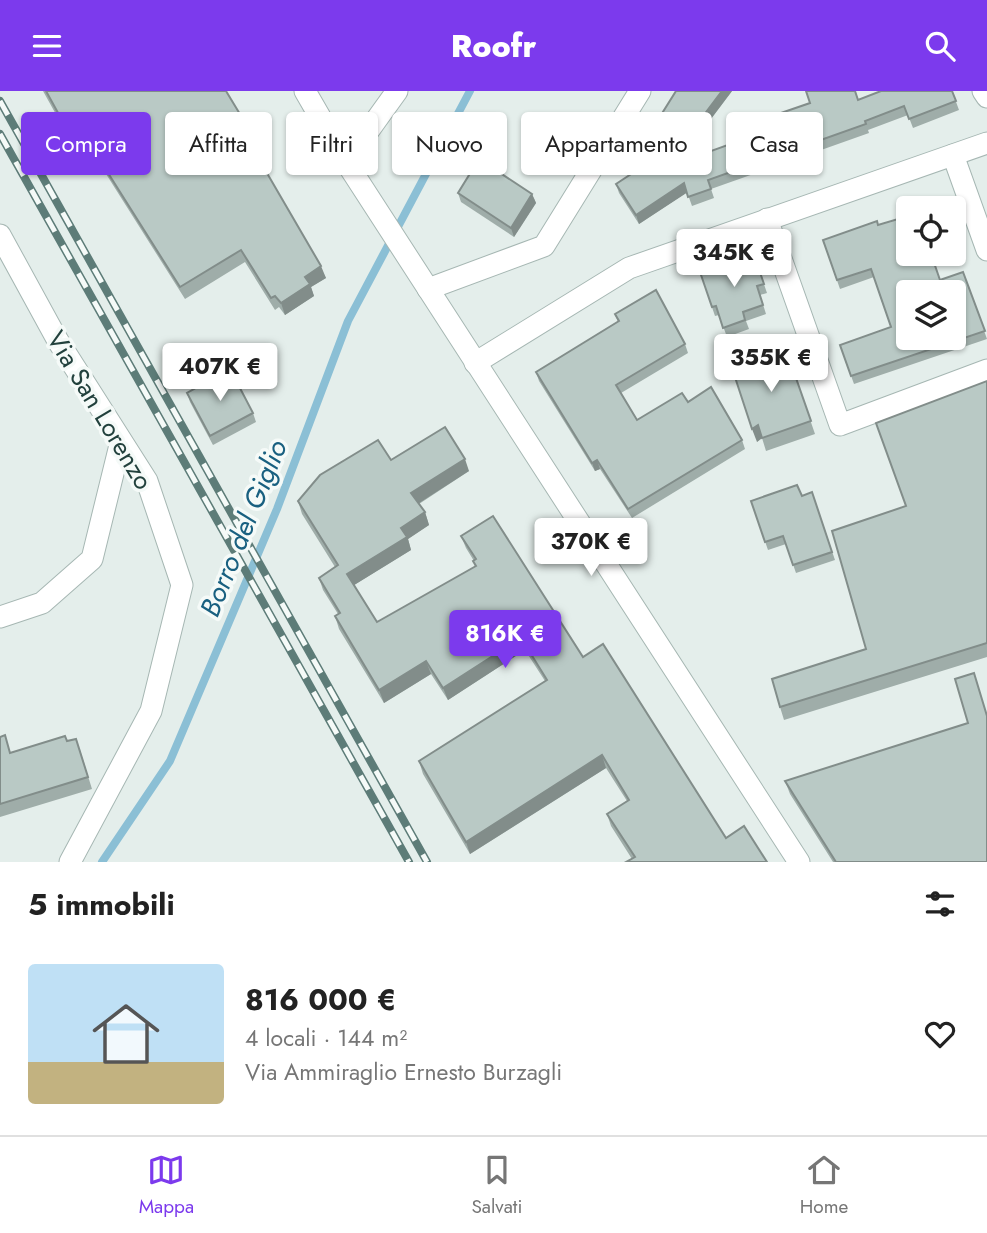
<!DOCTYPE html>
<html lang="it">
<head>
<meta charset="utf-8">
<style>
  body { margin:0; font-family:Jost,sans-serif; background:#f6f6f6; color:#222; height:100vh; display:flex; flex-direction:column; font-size:26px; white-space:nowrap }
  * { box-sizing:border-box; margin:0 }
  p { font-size:23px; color:#767676 }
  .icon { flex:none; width:38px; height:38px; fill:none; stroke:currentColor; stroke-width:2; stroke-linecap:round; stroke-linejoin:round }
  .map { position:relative; height:771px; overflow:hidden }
  .panel { display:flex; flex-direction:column; background:#fff; flex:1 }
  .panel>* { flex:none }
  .guide { position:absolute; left:21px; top:21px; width:945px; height:63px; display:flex; gap:14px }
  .tools { position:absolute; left:896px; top:105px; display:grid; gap:14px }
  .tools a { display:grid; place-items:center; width:70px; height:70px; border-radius:7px; background:#fff; box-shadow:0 2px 5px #0004; font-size:35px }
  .price { position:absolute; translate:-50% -60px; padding:0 16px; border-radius:7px; background:#fff; color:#222; font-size:23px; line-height:46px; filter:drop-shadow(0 2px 4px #0008) }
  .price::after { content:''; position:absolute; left:50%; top:42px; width:21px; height:16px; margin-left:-10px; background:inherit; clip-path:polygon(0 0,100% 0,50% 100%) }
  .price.current { background:#7c3aed; color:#fff }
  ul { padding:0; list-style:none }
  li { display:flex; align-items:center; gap:21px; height:175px; padding:0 28px }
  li+li { border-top:2px solid #e0e0e0 }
  li span { display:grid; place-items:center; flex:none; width:196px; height:140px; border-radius:7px; color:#555 }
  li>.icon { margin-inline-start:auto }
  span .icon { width:84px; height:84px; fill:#fffc; stroke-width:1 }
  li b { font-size:30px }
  h2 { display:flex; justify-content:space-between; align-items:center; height:84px; padding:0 28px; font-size:30px }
  .tag { padding:0 24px; border-radius:7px; background:#fff; box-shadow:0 2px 5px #0004; font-size:24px; line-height:63px }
  .tag.current { background:#7c3aed; color:#fff }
  header { display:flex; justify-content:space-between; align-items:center; height:91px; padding:0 28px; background:#7c3aed; color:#fff; font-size:32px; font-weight:800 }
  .tabs { display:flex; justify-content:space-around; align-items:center; height:98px; border-top:2px solid #e0e0e0; background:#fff; font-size:19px; color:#767676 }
  .tabs a { display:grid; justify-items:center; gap:4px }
  .tabs .current { color:#7c3aed }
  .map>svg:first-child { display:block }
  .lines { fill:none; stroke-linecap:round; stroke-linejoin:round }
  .stream { stroke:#8bbfd5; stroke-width:8 }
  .minor-casing { stroke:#a6b7b3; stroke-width:23 }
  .minor { stroke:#fff; stroke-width:21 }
  .rail-casing { stroke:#5d7c78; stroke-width:8 }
  .rail { stroke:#f5faf8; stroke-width:5; stroke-dasharray:16; stroke-linecap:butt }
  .wall { fill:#9fada9 }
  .shaded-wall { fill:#828d8a }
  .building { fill:#b9c9c5; stroke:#828d8a; stroke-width:2; fill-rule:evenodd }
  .labels { text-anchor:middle; stroke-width:7; stroke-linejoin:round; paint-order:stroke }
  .street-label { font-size:26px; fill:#22413d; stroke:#f5faf8 }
  .water-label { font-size:28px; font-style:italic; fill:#196080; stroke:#f5faf8 }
</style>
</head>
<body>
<header><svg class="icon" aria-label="menu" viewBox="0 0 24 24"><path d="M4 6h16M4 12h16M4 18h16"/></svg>Roofr<svg class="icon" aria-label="search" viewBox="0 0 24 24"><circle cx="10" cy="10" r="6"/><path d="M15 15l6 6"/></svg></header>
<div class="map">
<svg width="987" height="771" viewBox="0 0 987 771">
  <rect width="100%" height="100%" fill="#e4eeeb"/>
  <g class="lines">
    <path class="stream" d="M102,771L170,670L277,418L348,230L470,0"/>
    <g class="minor-casing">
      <g id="minor">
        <path d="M305,0L346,71L799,771"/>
        <path d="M983,0L987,6"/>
        <path d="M953,64L987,159"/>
        <path d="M346,71L397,0"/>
        <path d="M767,128L840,334L987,279"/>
        <path d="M0,144L58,250L147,390L182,494L151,620L70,771"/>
        <path d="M428,198L544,155L640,0"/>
        <path d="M475,272L629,177L987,52"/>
        <path d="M0,526L42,512L92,468L121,350"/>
      </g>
    </g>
    <use href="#minor" class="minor"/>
    <g class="rail-casing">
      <g id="rail">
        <path d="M0,10L427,771"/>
        <path d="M0,43L409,771"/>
      </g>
    </g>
    <use href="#rail" class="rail"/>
  </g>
  <g class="wall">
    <path d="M43,0H226L252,43L256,55L252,57L326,187L311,196L314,205L285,224L279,216L275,219L245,171L185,208L89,56L78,63Z"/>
    <path d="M676,0H732L678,72L753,45L774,31L772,25L858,9L952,0L959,19L913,37L908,24L868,39L869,42L711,98L714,107L692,115L687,101L639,133L619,102L616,93L661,64L649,57L646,48Z"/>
    <path d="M458,102L532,103L536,112L514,146L461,111Z"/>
    <path d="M878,134L940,189L963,181L987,248L854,293L840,254L891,236L874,186L840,198L823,149Z"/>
    <path d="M754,164L767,202L760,204L766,223L746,230L749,238L727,246L719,224L715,225L700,181Z"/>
    <path d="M615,223L685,253L688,262L621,302L637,329L688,311L742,349L745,358L632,427L600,378L595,380L539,290L536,281L618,231Z"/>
    <path d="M790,270L815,343L766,360L762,347L757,351L780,273Z"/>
    <path d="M987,290V566L784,629L780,616L866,558L906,415Z"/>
    <path d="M187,302L253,322L256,331L213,354L190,311Z"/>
    <path d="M391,369L469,380L419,413L425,421L429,434L408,448L411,459L354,494L377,531L475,476L474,470L466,457L461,445L583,566L726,747L767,771L632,768L611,735L607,723L627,710L606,677L470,763L423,683L419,670L545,590L525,559L448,609L431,583L384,612L339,538L335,525L338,523L323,499L319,487L335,476L302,423L298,410Z"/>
    <path d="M812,401L835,469L796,482L786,453L768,459L751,410L802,405Z"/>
    <path d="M978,595L987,771H833L790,703L785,690L968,632Z"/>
    <path d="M0,646L11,662L67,650L80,659L92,698L0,726Z"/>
  </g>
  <g class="shaded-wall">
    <path d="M722,0H732L667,86L664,77Z"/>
    <path d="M84,44L89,56L78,63L74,51Z"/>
    <path d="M684,92L688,101L639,133L636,124Z"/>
    <path d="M532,103L536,112L514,146L511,137Z"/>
    <path d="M321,175L326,187L311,196L314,205L285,224L281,212L305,186Z"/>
    <path d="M758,334L762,347L757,351L752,338Z"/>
    <path d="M465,368L469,380L416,414L411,402Z"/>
    <path d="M597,369L600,378L595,380L592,372Z"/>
    <path d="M425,421L429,434L408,448L411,459L351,496L347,483L401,437Z"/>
    <path d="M521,547L525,559L448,609L443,597Z"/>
    <path d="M426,570L431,583L384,612L379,599Z"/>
    <path d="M602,664L606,677L470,763L466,751Z"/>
  </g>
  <g class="building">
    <path d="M46,0H226L252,43L246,46L321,175L305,186L310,193L281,212L275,205L271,207L241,159L180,196L84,44L74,51Z"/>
    <path d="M676,0H722L664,77L753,45L751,39L778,29L772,25L810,12L806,0H855L858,9L881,0H952L956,10L909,28L904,15L865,30L866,33L708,89L711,98L688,106L684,92L636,124L616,93L666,60L646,48Z"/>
    <path d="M479,68L532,103L511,137L458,102Z"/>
    <path d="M908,125V163H931L940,189L963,181L985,240L851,285L840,254L891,236L871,178L837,189L823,149L877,130L878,134ZM908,201H954V247H908Z"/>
    <path d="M754,164L764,193L757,195L763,214L743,221L745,229L723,237L716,215L712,216L700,181Z"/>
    <path d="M656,199L685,253L616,294L637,329L682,302L688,311L711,296L742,349L628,418L597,369L592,372L536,281L619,230L615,223Z"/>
    <path d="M775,260L779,273L790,270L811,330L762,347L758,334L752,338L731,274Z"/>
    <path d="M230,278L253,322L210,345L187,302Z"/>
    <path d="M987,290V552L780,616L772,588L866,558L832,440L906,415L876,332Z"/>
    <path d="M445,336L465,368L411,402L425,421L401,437L407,446L347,483L377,531L476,475L473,470L476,468L461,445L493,425L583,566L603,553L726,747L744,735L767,771H626L635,766L607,723L629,709L602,664L466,751L419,670L547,589L521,547L443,597L426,570L379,599L335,525L340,522L319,487L338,474L298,410L320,384L378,349L391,369Z"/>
    <path d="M797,394L802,405L812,401L832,461L793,474L783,445L765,451L751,410Z"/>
    <path d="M974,582L987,625V771H836L785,690L968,632L955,588Z"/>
    <path d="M5,644L10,662L65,645L67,650L76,648L88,686L0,713V646Z"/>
  </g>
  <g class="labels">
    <g class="street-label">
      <text transform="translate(100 319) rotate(59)" y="9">Via San Lorenzo</text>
    </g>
    <g class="water-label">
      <text transform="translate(243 437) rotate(-68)" y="10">Borro del Giglio</text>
    </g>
  </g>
</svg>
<div class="tools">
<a><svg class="icon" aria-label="locate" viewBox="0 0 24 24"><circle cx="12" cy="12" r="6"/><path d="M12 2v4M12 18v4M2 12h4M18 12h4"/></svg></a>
<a><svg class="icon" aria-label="layers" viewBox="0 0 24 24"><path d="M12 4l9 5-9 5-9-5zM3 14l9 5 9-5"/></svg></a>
</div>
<b class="price" style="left:734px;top:198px">345K €</b>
<b class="price" style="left:771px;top:303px">355K €</b>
<b class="price" style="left:220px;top:312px">407K €</b>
<b class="price" style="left:591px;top:487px">370K €</b>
<b class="price current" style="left:505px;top:579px">816K €</b>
<div class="guide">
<a class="tag current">Compra</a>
<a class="tag">Affitta</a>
<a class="tag">Filtri</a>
<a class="tag">Nuovo</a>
<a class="tag">Appartamento</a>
<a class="tag">Casa</a>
</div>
</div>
<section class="panel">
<h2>5 immobili<svg class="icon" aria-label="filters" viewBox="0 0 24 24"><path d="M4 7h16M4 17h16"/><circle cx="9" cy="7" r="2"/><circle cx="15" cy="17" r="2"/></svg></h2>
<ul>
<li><span style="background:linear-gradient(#bfe0f5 70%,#c2b280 0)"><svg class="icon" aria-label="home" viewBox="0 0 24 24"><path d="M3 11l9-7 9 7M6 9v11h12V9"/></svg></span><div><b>816 000 €</b><p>4 locali · 144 m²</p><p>Via Ammiraglio Ernesto Burzagli</p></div><svg class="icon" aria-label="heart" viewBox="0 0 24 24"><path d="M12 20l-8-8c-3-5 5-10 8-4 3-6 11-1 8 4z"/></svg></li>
</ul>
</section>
<nav class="tabs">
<a class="current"><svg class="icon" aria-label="map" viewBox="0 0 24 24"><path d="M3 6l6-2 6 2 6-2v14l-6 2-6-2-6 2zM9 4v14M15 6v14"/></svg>Mappa</a>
<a><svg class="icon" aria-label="saved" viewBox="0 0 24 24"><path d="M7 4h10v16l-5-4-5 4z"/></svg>Salvati</a>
<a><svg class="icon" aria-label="home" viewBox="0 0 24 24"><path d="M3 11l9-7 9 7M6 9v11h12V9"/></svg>Home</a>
</nav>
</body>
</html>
